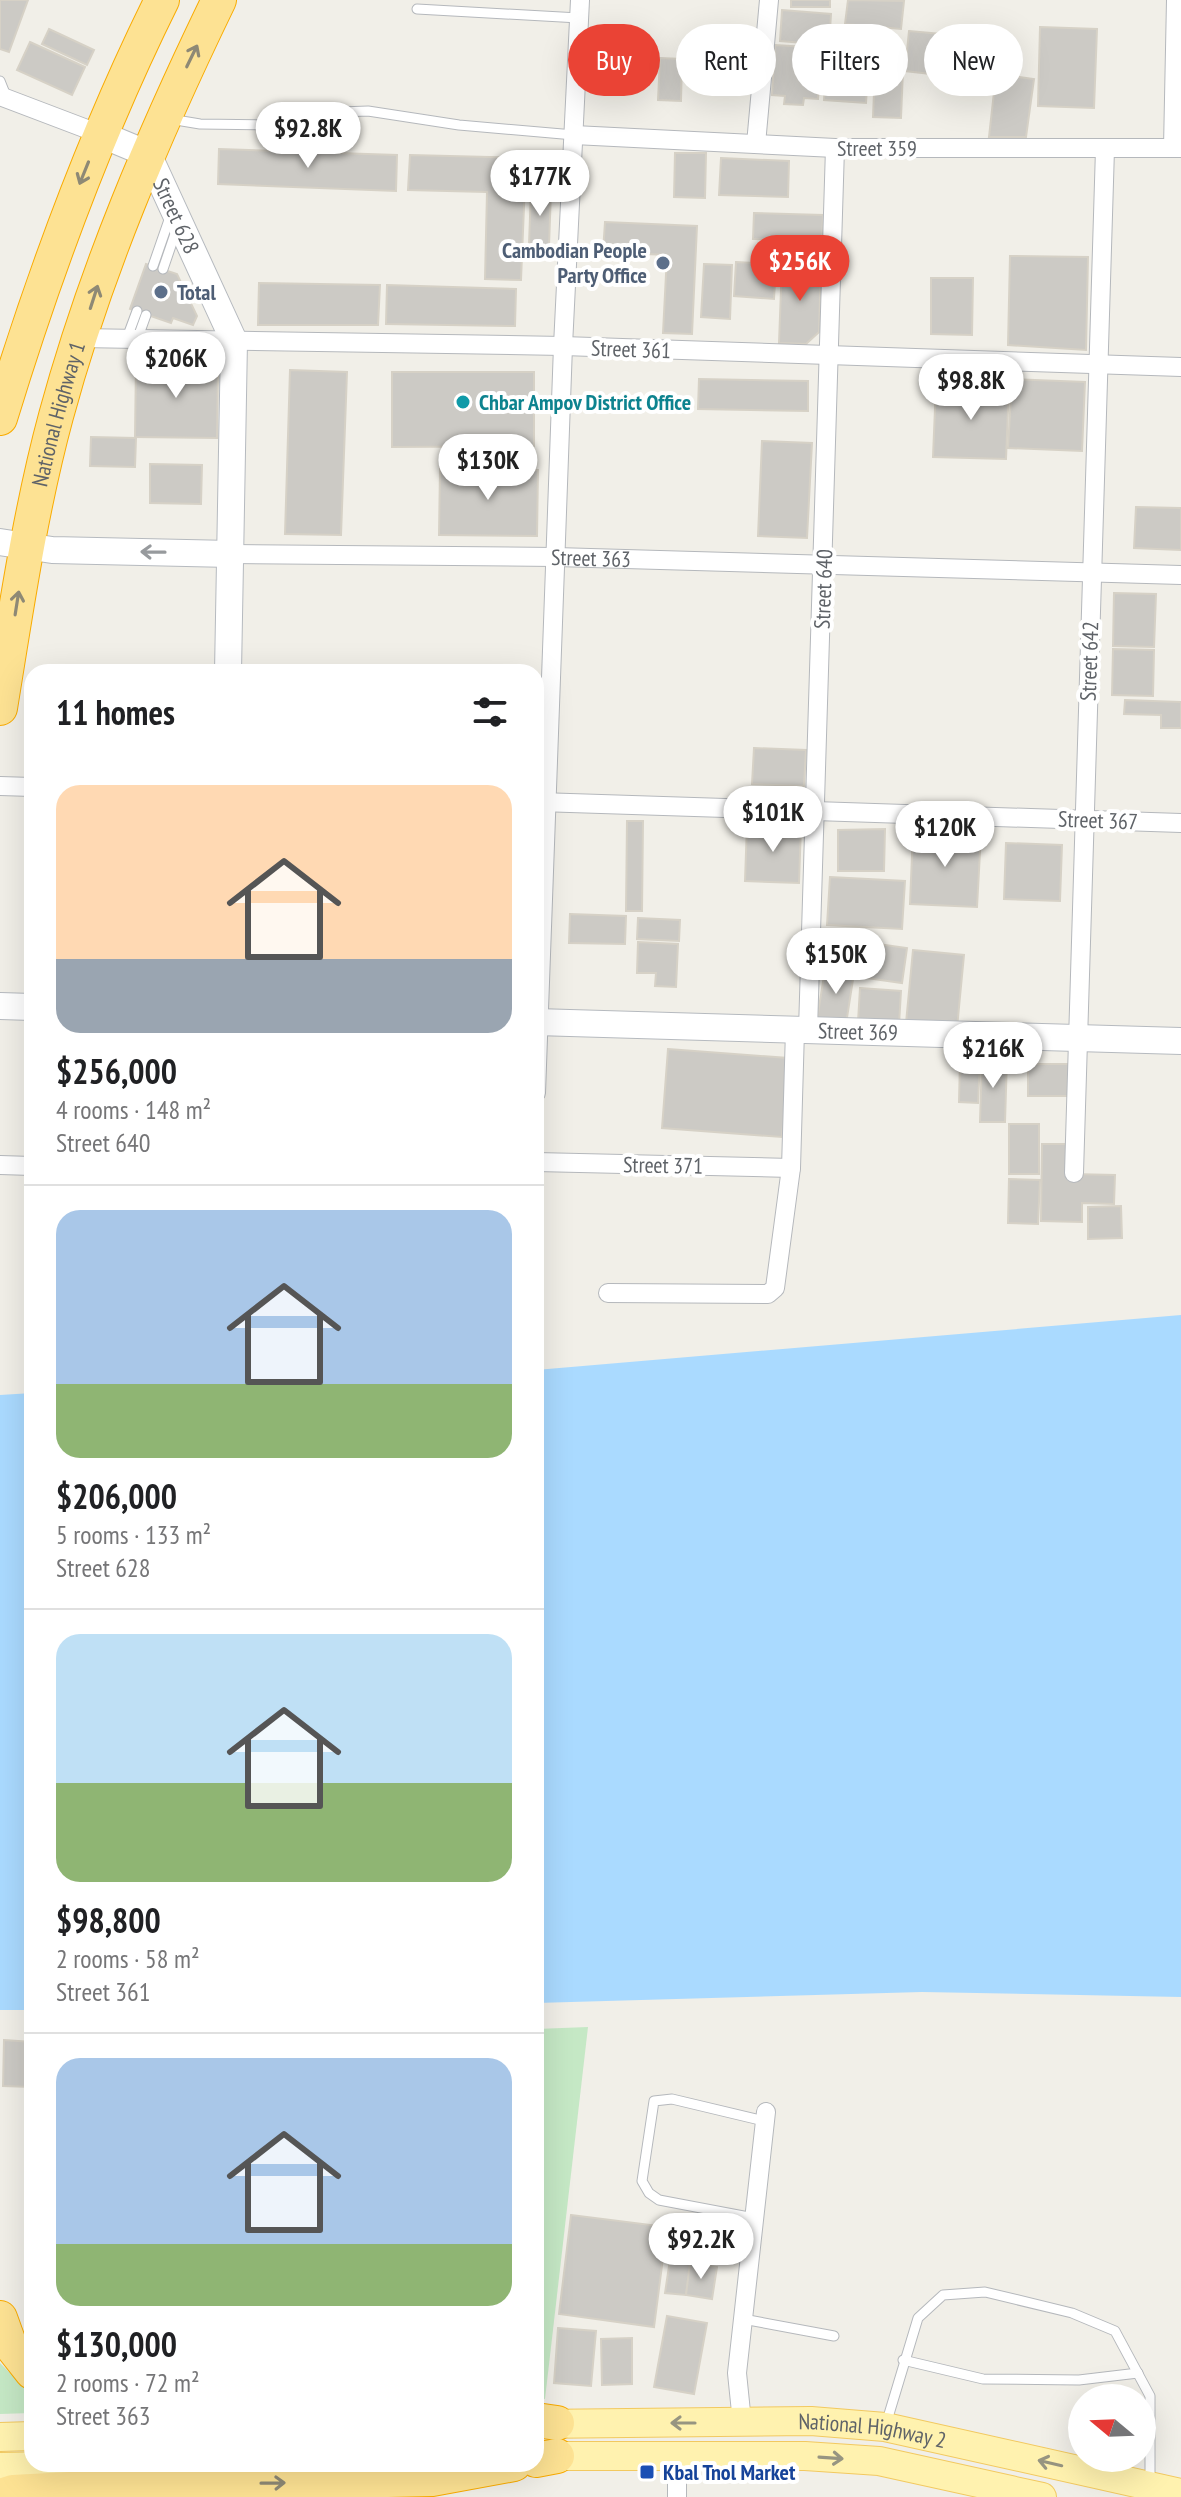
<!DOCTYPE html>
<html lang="en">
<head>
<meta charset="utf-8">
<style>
  body { margin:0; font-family:"PT Sans Narrow",sans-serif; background:#f6f6f6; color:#202124; height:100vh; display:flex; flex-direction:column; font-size:30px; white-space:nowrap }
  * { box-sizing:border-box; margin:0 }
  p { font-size:26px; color:#757577 }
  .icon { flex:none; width:44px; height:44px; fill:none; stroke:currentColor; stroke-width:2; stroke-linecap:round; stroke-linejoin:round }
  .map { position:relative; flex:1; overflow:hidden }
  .details { position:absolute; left:24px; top:664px; width:520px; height:1808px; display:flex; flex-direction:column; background:#fff; border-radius:24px; box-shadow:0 8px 32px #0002 }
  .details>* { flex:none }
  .banner { position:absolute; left:568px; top:24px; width:492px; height:72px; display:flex; gap:16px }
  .needle { width:52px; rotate:289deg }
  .controls { position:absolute; left:1068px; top:2384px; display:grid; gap:16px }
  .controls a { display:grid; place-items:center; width:88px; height:88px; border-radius:50%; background:#fff; box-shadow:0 8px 32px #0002; font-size:40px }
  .price { position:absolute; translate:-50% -68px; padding:0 18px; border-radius:28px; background:#fff; color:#222; font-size:26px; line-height:52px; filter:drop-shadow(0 2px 4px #0008) }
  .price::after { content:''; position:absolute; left:50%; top:48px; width:24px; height:18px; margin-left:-12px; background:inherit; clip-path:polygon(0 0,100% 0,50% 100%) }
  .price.selected { background:#ea4335; color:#fff }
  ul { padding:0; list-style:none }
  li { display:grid; align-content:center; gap:16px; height:424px; padding:0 32px }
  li+li { border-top:2px solid #e0e0e0 }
  li span { display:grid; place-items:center; height:248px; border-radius:24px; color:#555 }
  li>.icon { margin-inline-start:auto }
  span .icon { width:144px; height:144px; fill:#fffc; stroke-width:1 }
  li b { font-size:34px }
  h2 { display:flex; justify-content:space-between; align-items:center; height:96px; padding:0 32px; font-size:34px }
  .pill { padding:0 28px; border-radius:36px; background:#fff; box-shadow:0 8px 32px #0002; font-size:28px; line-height:72px }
  .pill.selected { background:#ea4335; color:#fff }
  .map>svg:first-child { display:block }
  .green { fill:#c5e8c5 }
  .water { fill:#aadaff }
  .building { fill:#cccac5; stroke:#d6d1c6; stroke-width:2 }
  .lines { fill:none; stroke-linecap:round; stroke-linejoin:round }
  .lane-casing { stroke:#b5b8bc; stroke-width:11 }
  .street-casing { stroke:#b5b8bc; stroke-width:20 }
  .secondary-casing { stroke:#b6babf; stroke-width:28 }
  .primary-casing { stroke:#f2c960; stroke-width:30 }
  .highway-casing { stroke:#f9ab00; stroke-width:36 }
  .lane { stroke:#fff; stroke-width:9 }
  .street { stroke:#fff; stroke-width:18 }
  .secondary { stroke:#fff; stroke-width:26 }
  .primary { stroke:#fff2af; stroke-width:28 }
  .highway { stroke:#fde293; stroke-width:34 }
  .oneway { stroke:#8e8975 }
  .oneway2 { stroke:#979a9d }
  .oneway3 { stroke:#979581 }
  .service-dot { fill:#5c6f8a; stroke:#fff; stroke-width:3 }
  .culture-dot { fill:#0f9aa8; stroke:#fff; stroke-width:3 }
  .transit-dot { fill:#1a4fb4; stroke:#fff; stroke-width:3 }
  .labels { text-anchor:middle; stroke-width:8; stroke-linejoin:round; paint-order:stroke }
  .street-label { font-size:22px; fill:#5f6368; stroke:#fff }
  .service-label { font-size:22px; font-weight:bold; fill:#4e5e75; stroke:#fff; text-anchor:end }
  .culture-label { font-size:22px; font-weight:bold; fill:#0d838f; stroke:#fff; text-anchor:start }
  .transit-label { font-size:22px; font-weight:bold; fill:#164399; stroke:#fff; text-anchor:start }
</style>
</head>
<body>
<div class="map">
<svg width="1181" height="2497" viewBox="0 0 1181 2497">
  <rect width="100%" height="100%" fill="#f1efe8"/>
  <g class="green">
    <path d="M588,2027L545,2399L536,2398V2029Z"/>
    <path d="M0,2363L32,2395V2413L0,2414Z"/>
  </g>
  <g class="water">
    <path d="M1181,1315V1997L922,1992L536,2003V1370Z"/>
    <path d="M32,1393V2010H0V1395Z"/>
  </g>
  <g class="building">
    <path d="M0,0H28L9,52L0,49Z"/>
    <rect x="791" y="0" width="39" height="7"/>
    <path d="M848,0L904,1L901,29L845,24Z"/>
    <path d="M782,10L831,14L830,30L844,31L842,46L780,41Z"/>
    <path d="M1040,27L1097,29L1094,108L1038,106Z"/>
    <path d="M49,29L94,50L87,65L42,44Z"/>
    <path d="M909,31L952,35L948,76L905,71Z"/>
    <path d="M30,42L85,67L72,95L17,70Z"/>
    <path d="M775,45L822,48L818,99L804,98L803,105L784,104L785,96L772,95Z"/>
    <path d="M827,53L869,55L866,103L824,100Z"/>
    <path d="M660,58L682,59L681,101L658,100Z"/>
    <path d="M875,68L903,70L901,118L873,117Z"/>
    <path d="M996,74L1034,79L1026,137H989Z"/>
    <path d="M219,149L397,155L396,191L218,184Z"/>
    <path d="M675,153H706L705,198L674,197Z"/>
    <path d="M410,155L526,158L521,280L485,279L487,192L408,190Z"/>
    <path d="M721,158L789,161L788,197L719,195Z"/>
    <path d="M531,189L551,190L549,246L529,245Z"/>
    <path d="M754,213L823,215L822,241L753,239Z"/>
    <path d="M605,222L697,226L692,334L663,333L667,255L603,252Z"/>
    <path d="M1010,256L1088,257L1086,350L1008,345Z"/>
    <path d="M736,262L776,264L774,299L734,296Z"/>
    <path d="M782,263L821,264L819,332L806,344L779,343Z"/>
    <path d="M146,264L177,274L197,316L193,325L173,318L171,323L130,309Z"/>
    <path d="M704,264L732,265L730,319L701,317Z"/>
    <path d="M931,278H973L972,335L931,334Z"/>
    <path d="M259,283L380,285L378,325H258Z"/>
    <path d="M387,285L516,289L515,326L386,324Z"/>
    <path d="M136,362L207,363L218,373L217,438L135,437Z"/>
    <path d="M290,370L347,372L341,535L285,534Z"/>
    <path d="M392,372H534V446L392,447Z"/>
    <path d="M699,379L808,381V411L698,409Z"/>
    <path d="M1012,379L1085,382L1082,451L1008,448Z"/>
    <path d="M936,384L1009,386L1006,459L933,457Z"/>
    <path d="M91,437L136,438L135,467L90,466Z"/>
    <path d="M762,441L812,443L807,538L758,536Z"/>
    <path d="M150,464L202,465L201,504L150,503Z"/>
    <path d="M440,469L538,470L537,536L439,535Z"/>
    <path d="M1136,507L1181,508V550L1134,548Z"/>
    <path d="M1114,593L1156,594L1154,647L1113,646Z"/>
    <path d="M1113,649L1154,650L1153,696L1112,695Z"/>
    <path d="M1125,700L1181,702V728H1161V715L1124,714Z"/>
    <path d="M754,748L806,750L804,786L752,784Z"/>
    <path d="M627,821H643L642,911H626Z"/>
    <path d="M747,824L801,826L799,883L745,881Z"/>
    <path d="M885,829L884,871H838V830Z"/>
    <path d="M913,831L981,834L977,907L910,904Z"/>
    <path d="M1006,843L1062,845L1060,901L1004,899Z"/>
    <path d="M830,877L905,881L902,929L827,925Z"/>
    <path d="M570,914L626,916L625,944L569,943Z"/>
    <path d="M638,918L680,920L679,941L637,939Z"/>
    <path d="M830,935L862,939L858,968L826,964Z"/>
    <path d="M638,942L678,944L676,987L655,986L656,973H637Z"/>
    <path d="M871,943L907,948L902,983L866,978Z"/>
    <path d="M913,950L964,955L957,1028L906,1023Z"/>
    <path d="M825,969L854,973L846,1024L817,1020Z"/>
    <path d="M860,988L901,991L899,1025L858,1022Z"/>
    <path d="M668,1049L788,1058L782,1137L662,1128Z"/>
    <path d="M982,1057L1007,1058L1005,1122H980Z"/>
    <path d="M960,1060L980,1061L978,1103L959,1102Z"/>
    <rect x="1028" y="1064" width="44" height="32"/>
    <rect x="1009" y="1124" width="30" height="50"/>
    <path d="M1042,1144H1070V1174L1115,1175L1114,1204L1082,1203V1222L1041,1221Z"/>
    <path d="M1009,1179L1040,1180L1038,1224L1008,1223Z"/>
    <path d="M1121,1206L1122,1238L1088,1239V1207Z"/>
    <path d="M4,2040L32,2042V2087L3,2086Z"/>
    <path d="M571,2215L667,2227L654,2327L559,2314Z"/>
    <path d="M674,2233L695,2236L686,2295L665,2293Z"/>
    <path d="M690,2263L717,2267L712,2299L686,2295Z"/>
    <path d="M667,2316L707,2323L694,2394L654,2387Z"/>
    <path d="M558,2328L596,2331L591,2386L554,2383Z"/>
    <path d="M632,2338V2384L602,2385L601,2339Z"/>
  </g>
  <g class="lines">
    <g class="lane-casing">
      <g id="lane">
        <path d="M417,9L579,18"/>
        <path d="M0,81L6,96"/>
        <path d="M170,119L200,124L268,125L341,112L368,111L459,125L574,135"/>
        <path d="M153,266L170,217"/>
        <path d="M163,269L176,231"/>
        <path d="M127,338L137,311"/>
        <path d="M137,340L146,315"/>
        <path d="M754,2218L659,2200L649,2193L642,2181L654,2101L672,2099L764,2121"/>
        <path d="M743,2319L834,2336"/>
        <path d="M903,2360L983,2379L1079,2380L1138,2373"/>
        <path d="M886,2424L918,2318L943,2295L985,2292L1072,2313L1115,2331L1150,2396V2481"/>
      </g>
    </g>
    <g class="street-casing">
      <g id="street">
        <path d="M0,96L100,134"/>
        <path d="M574,135L835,148H1181"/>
        <path d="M756,144L769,0"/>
        <path d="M1173,148L1176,0"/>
        <path d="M80,338L563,346L1181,367"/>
        <path id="s1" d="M231,554L556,557L1181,575"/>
        <path d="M0,786L32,787"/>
        <path d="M539,802L1181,823"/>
        <path d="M808,1030L835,148"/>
        <path d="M536,1093L563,346L580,0"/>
        <path d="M536,1162L791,1168"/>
        <path d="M0,1165L32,1166"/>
        <path d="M1074,1173L1105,149"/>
        <path d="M608,1293L768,1294L775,1288L791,1168L795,1030"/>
        <path d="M742,2422L737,2373L766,2112"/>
        <path d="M677,2497V2458"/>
      </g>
    </g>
    <g class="secondary-casing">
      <g id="secondary">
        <path id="s2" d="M100,134L148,154L234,341L228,672"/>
        <path d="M0,542L52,550L231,554"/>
        <path d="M0,1006L32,1007"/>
        <path id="s3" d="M536,1022L1181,1041"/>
      </g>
    </g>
    <g class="primary-casing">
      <g id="primary">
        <path id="s4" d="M537,2424L811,2421L885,2427L1181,2493"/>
        <path d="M0,2437L32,2436"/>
        <path d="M537,2456H805L879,2461L1042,2497"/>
        <path d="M0,2467L137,2464"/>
      </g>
    </g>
    <g class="highway-casing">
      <g id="highway">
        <path d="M0,418C44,274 95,135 162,0"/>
        <path id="s5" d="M0,708C16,610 30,512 56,416C95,272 154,134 219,0"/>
        <path d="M0,2318L9,2343L32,2372"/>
        <path d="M536,2420L557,2423"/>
        <path d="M536,2460L557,2456"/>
        <path d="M0,2496L13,2492L123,2486L432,2479L514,2464"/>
      </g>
    </g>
    <use href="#lane" class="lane"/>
    <use href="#street" class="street"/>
    <use href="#secondary" class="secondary"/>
    <use href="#primary" class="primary"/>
    <use href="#highway" class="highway"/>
  </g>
  <defs><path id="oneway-shaft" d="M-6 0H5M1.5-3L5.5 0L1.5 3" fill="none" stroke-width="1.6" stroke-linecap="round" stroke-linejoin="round" transform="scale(2)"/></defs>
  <g class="oneway">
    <use href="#oneway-shaft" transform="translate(192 56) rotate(-64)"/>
    <use href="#oneway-shaft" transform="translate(84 173) rotate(112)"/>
    <use href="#oneway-shaft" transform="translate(94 297) rotate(-72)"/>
    <use href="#oneway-shaft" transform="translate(17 603) rotate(-81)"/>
    <use href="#oneway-shaft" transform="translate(273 2483) rotate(-1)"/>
  </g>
  <use class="oneway2" href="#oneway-shaft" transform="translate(153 552) rotate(-179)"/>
  <g class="oneway3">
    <use href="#oneway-shaft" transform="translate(683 2423) rotate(180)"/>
    <use href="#oneway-shaft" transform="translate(831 2458) rotate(4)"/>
    <use href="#oneway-shaft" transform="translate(1050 2463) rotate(-167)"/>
  </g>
  <g class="service-dot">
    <circle cx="663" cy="263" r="8"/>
    <circle cx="161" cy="292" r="8"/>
  </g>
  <circle class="culture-dot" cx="463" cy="402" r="8"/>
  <rect class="transit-dot" x="639" y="2464" width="16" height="16" rx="4"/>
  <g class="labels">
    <g class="street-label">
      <text x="877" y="156">Street 359</text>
      <text dy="8" stroke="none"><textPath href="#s2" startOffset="120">Street 628</textPath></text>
      <text transform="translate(631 349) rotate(2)" y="8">Street 361</text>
      <text dy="8" stroke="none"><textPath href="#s5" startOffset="300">National Highway 1</textPath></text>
      <text dy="8" stroke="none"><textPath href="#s1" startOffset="360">Street 363</textPath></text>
      <text transform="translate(823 589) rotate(-88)" y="8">Street 640</text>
      <text transform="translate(1089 661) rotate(-88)" y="8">Street 642</text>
      <text transform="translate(1098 820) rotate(2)" y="8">Street 367</text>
      <text dy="8" stroke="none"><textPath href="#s3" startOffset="322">Street 369</textPath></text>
      <text transform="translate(663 1165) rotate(1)" y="8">Street 371</text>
      <text dy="8" stroke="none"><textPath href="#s4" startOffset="336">National Highway 2</textPath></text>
    </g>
    <g class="service-label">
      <text x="647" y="258">Cambodian People<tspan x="647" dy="25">Party Office</tspan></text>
      <text x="177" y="300" text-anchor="start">Total</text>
    </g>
    <g class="culture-label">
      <text x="479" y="410">Chbar Ampov District Office</text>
    </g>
    <g class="transit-label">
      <text x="663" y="2480">Kbal Tnol Market</text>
    </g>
  </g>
</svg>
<div class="controls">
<a><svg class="needle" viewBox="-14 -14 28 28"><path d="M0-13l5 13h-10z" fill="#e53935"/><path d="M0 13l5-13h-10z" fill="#757577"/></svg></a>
</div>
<b class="price" style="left:308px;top:170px">$92.8K</b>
<b class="price" style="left:540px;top:218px">$177K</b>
<b class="price selected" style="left:800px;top:303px">$256K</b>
<b class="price" style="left:176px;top:400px">$206K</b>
<b class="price" style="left:971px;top:422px">$98.8K</b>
<b class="price" style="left:488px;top:502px">$130K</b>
<b class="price" style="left:773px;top:854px">$101K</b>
<b class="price" style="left:945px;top:869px">$120K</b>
<b class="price" style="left:836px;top:996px">$150K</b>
<b class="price" style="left:993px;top:1090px">$216K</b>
<b class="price" style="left:701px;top:2281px">$92.2K</b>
<div class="banner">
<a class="pill selected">Buy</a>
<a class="pill">Rent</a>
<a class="pill">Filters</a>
<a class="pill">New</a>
</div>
<section class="details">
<h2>11 homes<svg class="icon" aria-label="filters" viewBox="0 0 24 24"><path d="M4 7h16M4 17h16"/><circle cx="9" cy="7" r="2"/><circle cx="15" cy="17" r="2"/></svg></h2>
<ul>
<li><span style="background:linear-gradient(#ffd9b3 70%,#9aa5b1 0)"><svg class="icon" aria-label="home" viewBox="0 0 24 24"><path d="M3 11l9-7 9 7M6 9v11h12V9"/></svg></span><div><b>$256,000</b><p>4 rooms · 148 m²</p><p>Street 640</p></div></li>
<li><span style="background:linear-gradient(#a9c7e8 70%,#8fb573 0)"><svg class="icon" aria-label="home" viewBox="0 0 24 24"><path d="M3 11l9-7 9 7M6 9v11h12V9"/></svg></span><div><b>$206,000</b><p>5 rooms · 133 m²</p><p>Street 628</p></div></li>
<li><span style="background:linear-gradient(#bfe0f5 60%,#8fb573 0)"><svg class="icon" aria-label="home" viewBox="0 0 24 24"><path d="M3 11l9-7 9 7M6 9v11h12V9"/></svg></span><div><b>$98,800</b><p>2 rooms · 58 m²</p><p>Street 361</p></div></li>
<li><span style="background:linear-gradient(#a9c7e8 75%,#8fb573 0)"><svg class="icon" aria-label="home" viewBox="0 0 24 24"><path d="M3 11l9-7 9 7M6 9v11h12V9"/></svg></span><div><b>$130,000</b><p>2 rooms · 72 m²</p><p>Street 363</p></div></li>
</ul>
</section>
</div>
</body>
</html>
